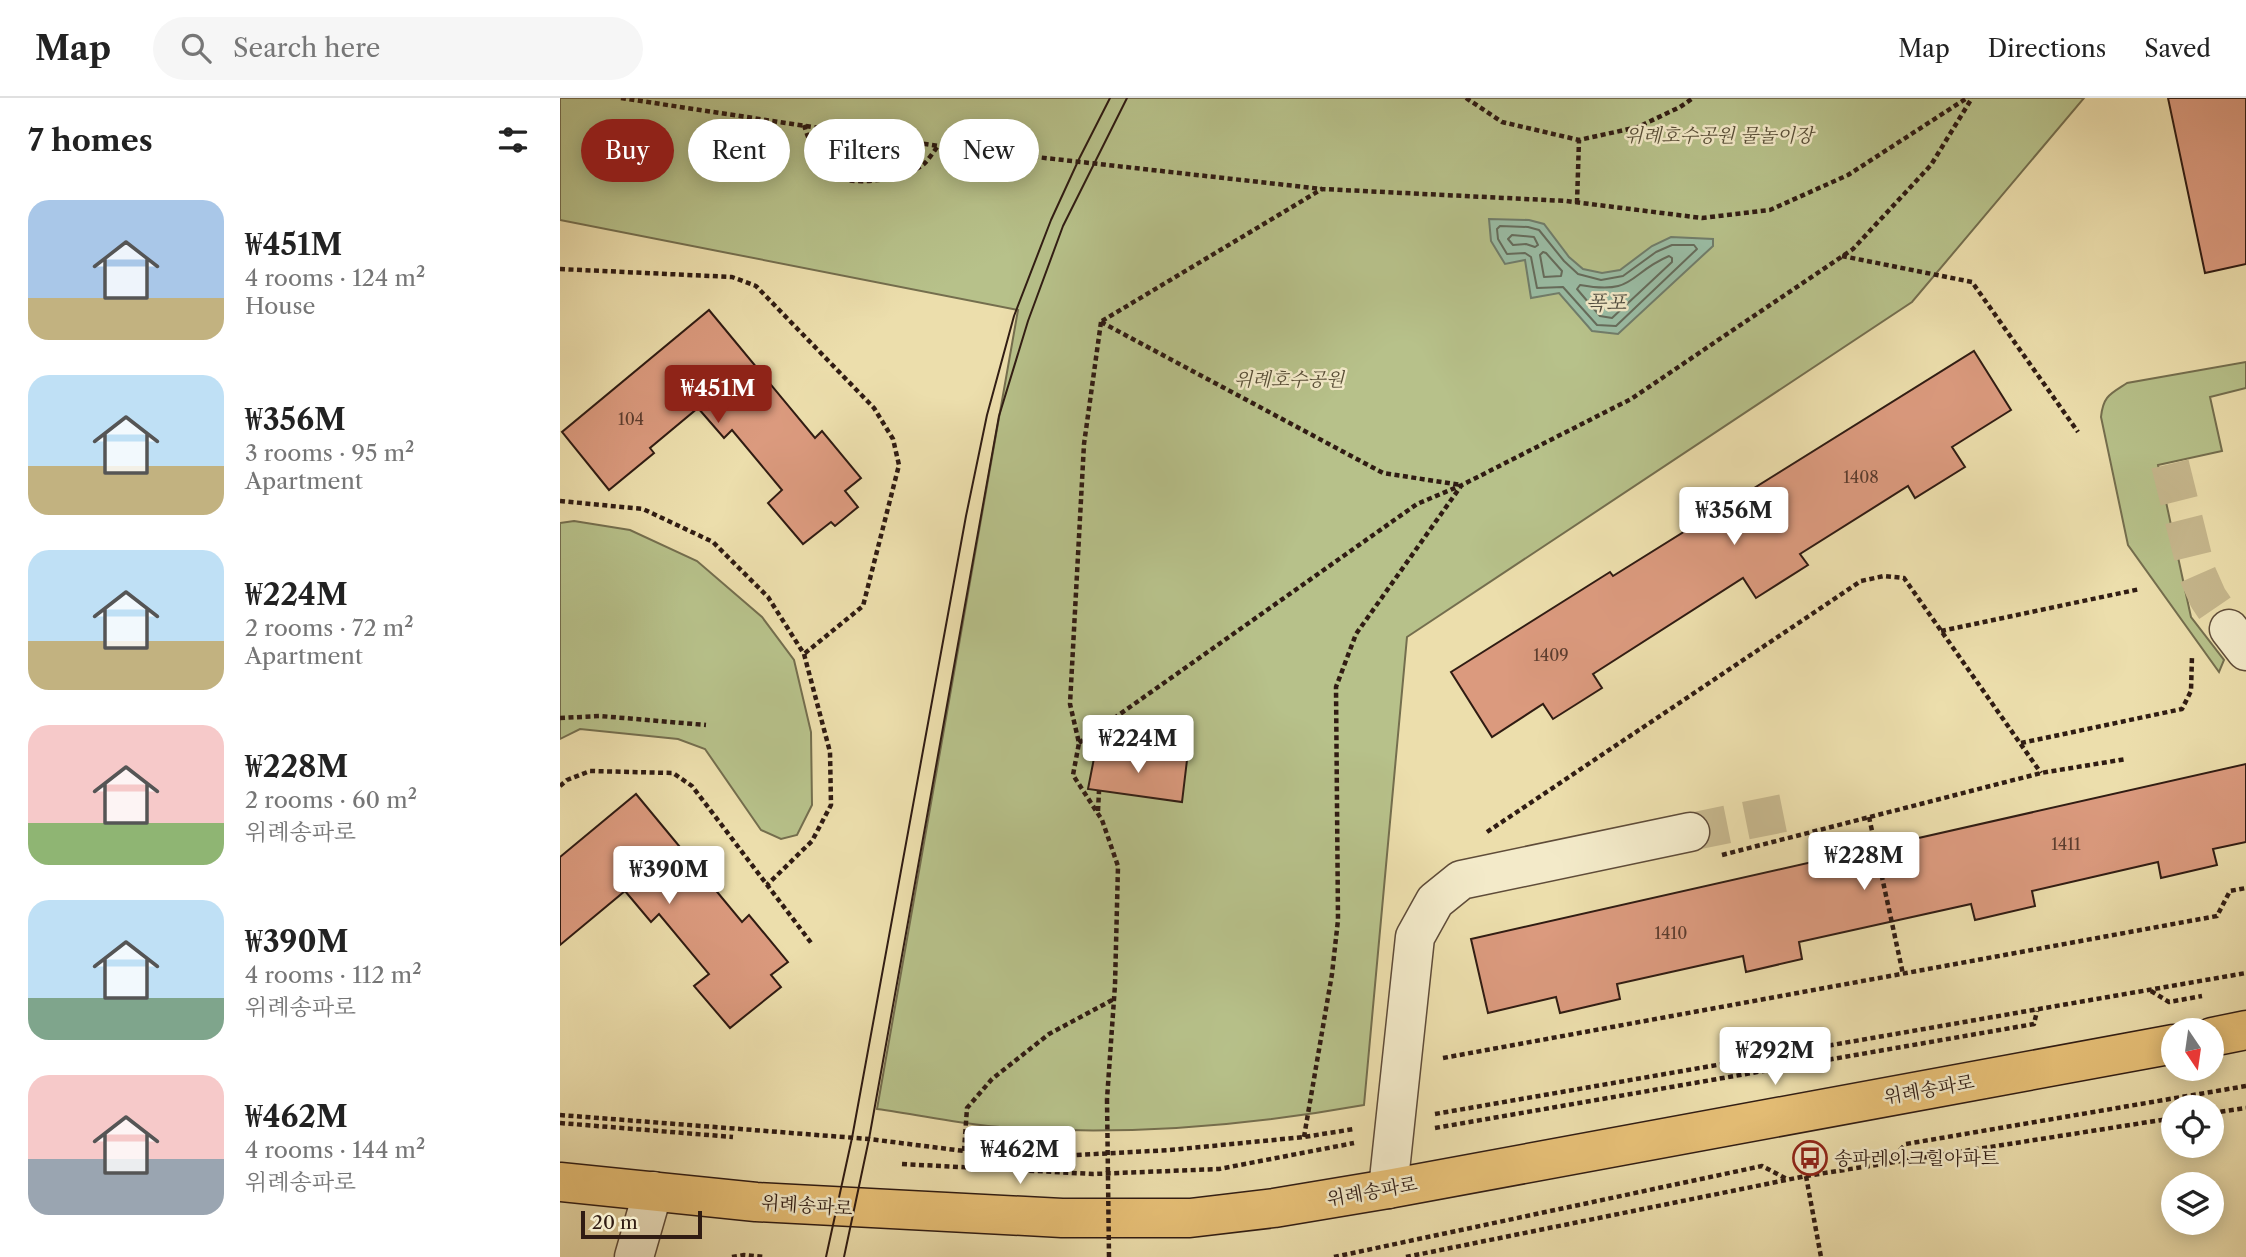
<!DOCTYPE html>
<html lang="en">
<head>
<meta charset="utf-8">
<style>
  body { margin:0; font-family:"Libre Caslon Text","Noto Serif KR",serif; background:#f6f6f6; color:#222; height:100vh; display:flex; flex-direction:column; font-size:26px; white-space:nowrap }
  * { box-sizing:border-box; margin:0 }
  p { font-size:23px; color:#767676 }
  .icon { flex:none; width:38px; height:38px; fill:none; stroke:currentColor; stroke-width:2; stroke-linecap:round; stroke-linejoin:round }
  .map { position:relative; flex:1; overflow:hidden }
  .side { display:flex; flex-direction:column; background:#fff; width:560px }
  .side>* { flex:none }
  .banner { position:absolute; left:21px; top:21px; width:665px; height:63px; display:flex; gap:14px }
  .needle { width:46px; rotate:167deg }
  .tools { position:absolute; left:1601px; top:920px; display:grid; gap:14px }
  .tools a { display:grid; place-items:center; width:63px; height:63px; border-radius:50%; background:#fff; box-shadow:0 4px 18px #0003; font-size:35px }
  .scale { position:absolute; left:21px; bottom:18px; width:121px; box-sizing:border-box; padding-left:7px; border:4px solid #301c13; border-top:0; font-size:19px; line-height:24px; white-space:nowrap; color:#301c13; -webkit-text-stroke:5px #f3eac9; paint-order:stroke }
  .price { position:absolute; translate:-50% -60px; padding:0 16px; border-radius:7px; background:#fff; color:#222; font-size:23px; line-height:46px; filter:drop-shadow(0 2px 4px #0008) }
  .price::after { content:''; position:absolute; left:50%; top:42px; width:21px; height:16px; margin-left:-10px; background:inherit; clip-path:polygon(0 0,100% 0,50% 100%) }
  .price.selected { background:#8f2418; color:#fff }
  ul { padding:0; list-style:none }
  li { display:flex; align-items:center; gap:21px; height:175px; padding:0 28px }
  li span { display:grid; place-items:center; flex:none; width:196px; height:140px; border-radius:21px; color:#555 }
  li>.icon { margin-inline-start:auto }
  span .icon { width:84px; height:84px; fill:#fffc; stroke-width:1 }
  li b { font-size:30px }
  h2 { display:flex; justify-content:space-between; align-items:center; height:84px; padding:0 28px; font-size:30px }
  .chip { padding:0 24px; border-radius:32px; background:#fff; box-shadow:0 4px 18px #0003; font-size:24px; line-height:63px }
  .chip.selected { background:#8f2418; color:#fff }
  header { display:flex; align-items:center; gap:42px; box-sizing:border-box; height:98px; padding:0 35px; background:#fff; border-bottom:2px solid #e0e0e0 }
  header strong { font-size:33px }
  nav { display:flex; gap:38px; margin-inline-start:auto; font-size:24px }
  .search { width:490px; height:63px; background:#f6f6f6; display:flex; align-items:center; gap:18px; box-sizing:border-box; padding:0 24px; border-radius:38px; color:#767676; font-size:26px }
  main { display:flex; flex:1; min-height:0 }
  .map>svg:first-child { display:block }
  .green { fill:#b7c18a; stroke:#746e4e; stroke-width:2 }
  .water { fill:#9abda5; stroke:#707d6b; stroke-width:2 }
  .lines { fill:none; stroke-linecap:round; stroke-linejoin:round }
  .shore { stroke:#656c5c; stroke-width:2 }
  .building { fill:#db9a7e; stroke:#301c13; stroke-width:2 }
  .minor-tunnel { stroke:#c6b78d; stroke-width:38; stroke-dasharray:38 19; stroke-linecap:butt }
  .minor-casing { stroke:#5f4c39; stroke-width:41 }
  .major-casing { stroke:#301c13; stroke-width:41 }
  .path { stroke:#301c13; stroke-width:4.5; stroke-dasharray:5 3.5; stroke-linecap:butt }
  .minor { stroke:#f3eac9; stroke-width:38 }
  .major { stroke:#e6bf76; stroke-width:38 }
  .tram { stroke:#301c13; stroke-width:2 }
  .path-bridge { stroke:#301c13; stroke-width:4.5; stroke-dasharray:5 3.5; stroke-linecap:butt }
  .labels { text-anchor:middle; stroke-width:5; stroke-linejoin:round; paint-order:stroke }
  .number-label { font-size:16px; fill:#5b3c2e }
  .park-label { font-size:19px; font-style:italic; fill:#584e37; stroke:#f3eac9 }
  .street-label { font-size:19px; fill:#301c13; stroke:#f3eac9 }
  .poi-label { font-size:19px; fill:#301c13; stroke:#f3eac9; text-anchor:start }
  .water-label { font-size:21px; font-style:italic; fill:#504c3f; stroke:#f3eac9 }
</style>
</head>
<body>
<header>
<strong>Map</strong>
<div class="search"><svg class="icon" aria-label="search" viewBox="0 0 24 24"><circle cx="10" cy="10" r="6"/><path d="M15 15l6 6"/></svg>Search here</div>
<nav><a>Map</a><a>Directions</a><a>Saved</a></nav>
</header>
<main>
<section class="side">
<h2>7 homes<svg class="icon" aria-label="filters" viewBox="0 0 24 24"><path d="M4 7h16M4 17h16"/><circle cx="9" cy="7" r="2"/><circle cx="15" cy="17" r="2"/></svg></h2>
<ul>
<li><span style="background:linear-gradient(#a9c7e8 70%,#c2b280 0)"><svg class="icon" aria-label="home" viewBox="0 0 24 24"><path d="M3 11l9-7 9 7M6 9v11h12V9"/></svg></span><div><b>₩451M</b><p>4 rooms · 124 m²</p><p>House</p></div></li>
<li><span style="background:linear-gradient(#bfe0f5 65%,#c2b280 0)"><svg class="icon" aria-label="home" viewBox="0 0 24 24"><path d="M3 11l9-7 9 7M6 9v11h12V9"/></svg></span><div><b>₩356M</b><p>3 rooms · 95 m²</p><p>Apartment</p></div></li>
<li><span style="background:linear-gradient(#bfe0f5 65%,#c2b280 0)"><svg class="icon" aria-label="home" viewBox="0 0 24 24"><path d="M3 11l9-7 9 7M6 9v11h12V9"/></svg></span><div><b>₩224M</b><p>2 rooms · 72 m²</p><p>Apartment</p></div></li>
<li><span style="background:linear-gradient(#f6c9c9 70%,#8fb573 0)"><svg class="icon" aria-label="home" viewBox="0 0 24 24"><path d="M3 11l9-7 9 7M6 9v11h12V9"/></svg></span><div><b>₩228M</b><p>2 rooms · 60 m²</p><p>위례송파로</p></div></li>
<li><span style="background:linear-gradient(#bfe0f5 70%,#7fa58c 0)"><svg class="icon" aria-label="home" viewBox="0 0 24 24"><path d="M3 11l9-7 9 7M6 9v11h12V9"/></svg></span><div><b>₩390M</b><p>4 rooms · 112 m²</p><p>위례송파로</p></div></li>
<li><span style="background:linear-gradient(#f6c9c9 60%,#9aa5b1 0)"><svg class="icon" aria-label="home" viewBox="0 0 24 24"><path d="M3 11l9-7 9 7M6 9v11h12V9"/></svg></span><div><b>₩462M</b><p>4 rooms · 144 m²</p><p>위례송파로</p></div></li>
</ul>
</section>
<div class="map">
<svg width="1686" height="1159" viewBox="0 0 1686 1159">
  <rect width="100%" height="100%" fill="#ecdeac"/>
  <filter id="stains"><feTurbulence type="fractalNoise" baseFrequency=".00286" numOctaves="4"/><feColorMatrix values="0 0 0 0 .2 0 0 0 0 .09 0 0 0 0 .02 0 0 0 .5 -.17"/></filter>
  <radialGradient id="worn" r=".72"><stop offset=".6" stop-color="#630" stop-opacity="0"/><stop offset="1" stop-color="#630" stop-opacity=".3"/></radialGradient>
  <g class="green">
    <path d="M0,0H1524L1352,204L847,539L804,1007C681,1029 553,1039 428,1028C391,1024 354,1016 317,1011L458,212L0,122Z"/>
    <path d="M1686,264V290L1650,299L1662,353L1598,367L1631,519L1664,562L1659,574L1568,447L1541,319C1543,298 1550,296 1567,285Z"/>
    <path d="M14,423L70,432L137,463L202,519L234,562L251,634L252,707L237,737L221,741L201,732L145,651L118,641L20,631L0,641V425Z"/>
  </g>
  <path class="water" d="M929,121L969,122L984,126L1009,159L1023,171L1042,175L1060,172L1092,148L1111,139L1153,141V148L1058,236L1032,233L999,195L971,200L965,162L945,166L931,143Z"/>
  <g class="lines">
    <g class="shore">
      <path d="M940,128L968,129L979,132L1004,163L1018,176L1041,182L1063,178L1096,154L1112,147H1134L1137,151L1056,228L1037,227L1003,189L977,190L971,159L965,155L947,156L938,141L937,131Z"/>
      <path d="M952,137L974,139L978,147L975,149L966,146L953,147L948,141Z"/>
      <path d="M983,154L986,155L1002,173L1001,178L984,179L980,157Z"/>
      <path d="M1109,158L1112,160V164L1052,220L1040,218L1017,191L1020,187C1076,197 1067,176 1109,158Z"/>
    </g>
  </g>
  <g class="building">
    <path d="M1608,0H1686V166L1645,175Z"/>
    <path d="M149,212L255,340L262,333L301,380L285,393L298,409L275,428L271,424L243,446L208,405L222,392L172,332L164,340L138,310L90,350L94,355L49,392L2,334Z"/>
    <path d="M1414,253L1451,312L1392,349L1405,369L1355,400L1348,388L1240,456L1248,467L1196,500L1183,480L1033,576L1042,590L993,621L983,606L932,639L891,574L1050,474L1053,478Z"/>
    <path d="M536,650L627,662L622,704L528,691Z"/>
    <path d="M1686,666V744L1653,751L1657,767L1601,780L1598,764L1472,793L1475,808L1415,822L1411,806L1239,844L1242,861L1186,874L1183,858L1057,886L1060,901L1000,915L996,899L928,915L911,841Z"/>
    <path d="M76,696L182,824L189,817L228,864L211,877L221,889L170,930L134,888L149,876L99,816L91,824L65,793L0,847V759Z"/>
  </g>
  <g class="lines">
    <g class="minor-tunnel">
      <path d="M1610,366L1637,475L1648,500L1669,531"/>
      <path d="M1130,734L1239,712"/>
    </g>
    <g class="minor-casing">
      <g id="minor">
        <path d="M1669,531L1686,553"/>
        <path d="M828,1091L855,839L875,803L901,782L1130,734"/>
        <path d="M74,1159L93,1093"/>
      </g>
    </g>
    <g class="major-casing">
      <g id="major">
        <path d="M1652,939L1686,932"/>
        <path d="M0,1084L196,1104L502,1120H630L714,1110L828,1091L1614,946"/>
      </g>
    </g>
    <g class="path">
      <path d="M61,0L378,48L762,91L1006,103L1142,120L1210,112L1288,77L1407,0"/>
      <path d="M906,0L942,24L1019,42L1078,29L1120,9L1133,0"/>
      <path d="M244,27C249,43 257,63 270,75C289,91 346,81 364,66C369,61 374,53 378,48"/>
      <path d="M1017,105L1019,42"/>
      <path d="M1282,158L1412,184L1518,334"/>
      <path d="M0,171L172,179L196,188L314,310L333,341L339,367L303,508L244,556"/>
      <path d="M542,223L762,91"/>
      <path d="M541,224L524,346L510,606L519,645L513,677L542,722L558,768L555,887L547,1001"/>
      <path d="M541,224L823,375L901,387"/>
      <path d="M0,403L83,411L153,444L208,499L244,556L270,654L271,707L252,743L207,787"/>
      <path d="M1381,533L1580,491"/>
      <path d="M0,620L40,618L146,627"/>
      <path d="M519,645L857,406L902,387L1071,301L1293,151L1371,67L1412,0"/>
      <path d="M1461,645L1622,611L1631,593L1632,558"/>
      <path d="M0,688L7,682L30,673L113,675L132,688L252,846"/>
      <path d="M538,713L539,693"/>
      <path d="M1309,719L1343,876"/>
      <path d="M927,734L1301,483L1324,478L1344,480L1481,675"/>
      <path d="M1162,757L1481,675L1566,661"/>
      <path d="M1591,893L1609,904L1642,898"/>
      <path d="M883,960L1657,818L1670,793L1686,790"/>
      <path d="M1652,1015L1686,1010"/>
      <path d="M875,1016L1686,875"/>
      <path d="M0,1017L309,1041L404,1053L499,1058L610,1052L744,1039L794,1031"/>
      <path d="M0,1025L173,1039"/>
      <path d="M875,1030L1474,926L1477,913"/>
      <path d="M744,1039L772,876L778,822L776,589L796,536L901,388"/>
      <path d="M404,1053L407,1010L432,981L489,936L554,901"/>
      <path d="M1328,1064L1346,1046L1686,988"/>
      <path d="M342,1066L533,1076L659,1071L794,1045"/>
      <path d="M1246,1078L1261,1159"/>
      <path d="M172,1159L184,1157L205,1159"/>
      <path d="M774,1159L1202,1068L1227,1081"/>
      <path d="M846,1159L1246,1078L1614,1020"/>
    </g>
    <use href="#minor" class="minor"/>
    <use href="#major" class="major"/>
    <g class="tram">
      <path d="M266,1159L292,1040L406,418L427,317L454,218L491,122L519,61L550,0"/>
      <path d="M284,1159L309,1041L439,318L468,223L503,128L567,0"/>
    </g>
    <path class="path-bridge" d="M547,1001L549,1159"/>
  </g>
  <defs>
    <g id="bus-ring" transform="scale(1.75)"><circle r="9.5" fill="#f3eac9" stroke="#8f2418" stroke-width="1.5"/><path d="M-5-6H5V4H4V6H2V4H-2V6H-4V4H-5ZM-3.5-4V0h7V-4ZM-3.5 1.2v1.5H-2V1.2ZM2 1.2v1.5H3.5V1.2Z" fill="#8f2418"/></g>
  </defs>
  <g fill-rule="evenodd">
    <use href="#bus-ring" x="1250" y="1060"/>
  </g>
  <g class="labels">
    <g class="number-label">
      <text x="71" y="327">104</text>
      <text x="1301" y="385">1408</text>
      <text x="991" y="563">1409</text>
      <text x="1506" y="752">1411</text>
      <text x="1111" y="841">1410</text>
    </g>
    <g class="park-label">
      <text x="1159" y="44">위례호수공원 물놀이장</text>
      <text x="729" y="288">위례호수공원</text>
    </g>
    <g class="street-label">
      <text transform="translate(1369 991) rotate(-10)" y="7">위례송파로</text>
      <text transform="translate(812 1093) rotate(-10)" y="7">위례송파로</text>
      <text transform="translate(247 1107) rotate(4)" y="7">위례송파로</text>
    </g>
    <g class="poi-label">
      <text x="1274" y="1067">송파레이크힐아파트</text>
    </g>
    <g class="water-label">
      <text x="1046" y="212">폭포</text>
    </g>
  </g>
  <rect width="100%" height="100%" filter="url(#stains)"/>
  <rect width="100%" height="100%" fill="url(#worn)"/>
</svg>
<div class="tools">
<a><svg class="needle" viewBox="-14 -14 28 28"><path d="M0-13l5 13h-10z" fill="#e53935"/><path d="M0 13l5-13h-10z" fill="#767676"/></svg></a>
<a><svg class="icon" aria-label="locate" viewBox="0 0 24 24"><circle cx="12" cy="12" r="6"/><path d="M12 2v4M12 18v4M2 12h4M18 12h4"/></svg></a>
<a><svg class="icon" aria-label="layers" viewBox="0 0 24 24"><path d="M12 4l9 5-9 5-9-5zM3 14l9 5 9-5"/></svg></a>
</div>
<div class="scale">20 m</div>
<b class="price selected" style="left:158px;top:327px">₩451M</b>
<b class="price" style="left:1174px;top:449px">₩356M</b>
<b class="price" style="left:578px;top:677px">₩224M</b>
<b class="price" style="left:1304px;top:794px">₩228M</b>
<b class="price" style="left:109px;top:808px">₩390M</b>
<b class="price" style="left:1215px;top:989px">₩292M</b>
<b class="price" style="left:460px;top:1088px">₩462M</b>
<div class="banner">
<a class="chip selected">Buy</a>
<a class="chip">Rent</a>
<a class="chip">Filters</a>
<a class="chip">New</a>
</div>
</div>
</main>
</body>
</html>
